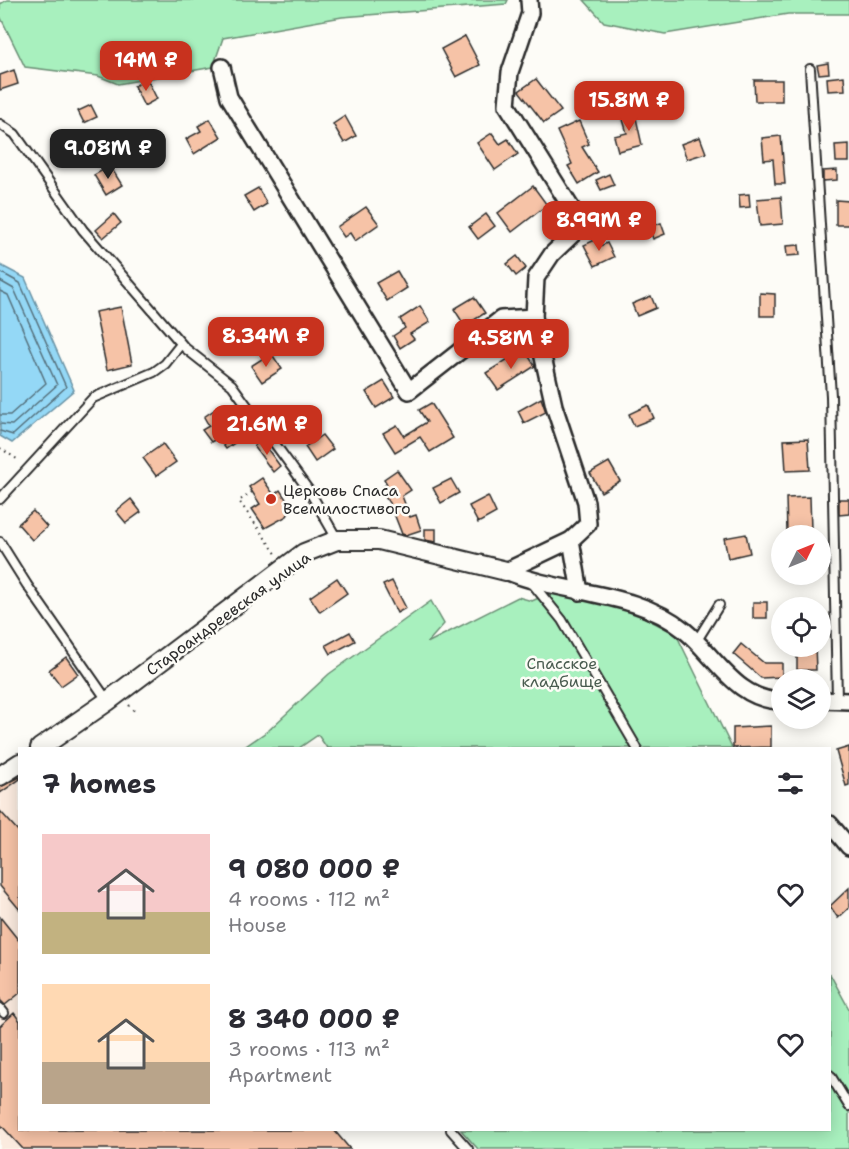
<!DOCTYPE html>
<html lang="en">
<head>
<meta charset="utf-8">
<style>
  body { margin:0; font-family:"Shantell Sans",sans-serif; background:#f7f7f7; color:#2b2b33; height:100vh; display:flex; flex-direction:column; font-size:22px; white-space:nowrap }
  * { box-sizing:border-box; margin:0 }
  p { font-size:20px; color:#7c7c81 }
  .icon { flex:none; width:33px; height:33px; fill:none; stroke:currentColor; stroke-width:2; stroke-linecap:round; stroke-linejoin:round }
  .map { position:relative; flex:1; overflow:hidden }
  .panel { position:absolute; left:18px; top:747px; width:813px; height:384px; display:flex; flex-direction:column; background:#fff; border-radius:0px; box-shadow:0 3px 15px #0003 }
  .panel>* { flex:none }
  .needle { width:39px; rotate:47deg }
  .controls { position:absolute; left:771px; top:525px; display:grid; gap:12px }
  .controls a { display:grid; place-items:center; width:60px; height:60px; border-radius:50%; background:#fff; box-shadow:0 3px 15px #0003; font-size:30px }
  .price { position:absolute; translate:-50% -51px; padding:0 14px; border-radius:12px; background:#c8321e; color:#fff; font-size:20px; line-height:39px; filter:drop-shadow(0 2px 3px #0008) }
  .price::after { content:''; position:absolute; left:50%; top:36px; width:18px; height:14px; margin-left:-9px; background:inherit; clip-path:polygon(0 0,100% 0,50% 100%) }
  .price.current { background:#222; color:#fff }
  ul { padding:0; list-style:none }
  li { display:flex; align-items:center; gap:18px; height:150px; padding:0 24px }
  li span { display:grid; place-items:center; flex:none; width:168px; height:120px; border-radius:0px; color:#555 }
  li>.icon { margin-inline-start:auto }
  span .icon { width:72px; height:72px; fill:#fffc; stroke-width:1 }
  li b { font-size:26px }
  h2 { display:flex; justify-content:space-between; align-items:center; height:72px; padding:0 24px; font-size:26px }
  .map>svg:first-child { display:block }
  .built { fill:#fbebdf }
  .green { fill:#a8f0be; stroke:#6a8e74; stroke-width:1.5 }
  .water { fill:#94d8f6; stroke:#6a93a5; stroke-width:1.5 }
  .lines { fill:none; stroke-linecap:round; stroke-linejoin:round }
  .shore { stroke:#55707c; stroke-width:1.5 }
  .building { fill:#f6c3a7; stroke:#2b2b2b; stroke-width:1.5 }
  .service-casing { stroke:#2b2b2b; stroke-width:12 }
  .minor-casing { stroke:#2b2b2b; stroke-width:20 }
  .tertiary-casing { stroke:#2b2b2b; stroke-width:22 }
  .path { stroke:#2b2b2b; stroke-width:2; stroke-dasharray:1.5 4.5; stroke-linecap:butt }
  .service { stroke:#fdfcf7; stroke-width:8 }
  .minor { stroke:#fdfcf7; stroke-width:15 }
  .tertiary { stroke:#fdfcf7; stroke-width:18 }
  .poi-dot { fill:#c8321e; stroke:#fdfcf7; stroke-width:2 }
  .labels { text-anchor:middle; stroke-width:5; stroke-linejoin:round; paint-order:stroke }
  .poi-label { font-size:16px; fill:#2b2b2b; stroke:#fdfcf7; text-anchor:start }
  .street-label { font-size:16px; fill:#2b2b2b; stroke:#fdfcf7 }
  .park-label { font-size:16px; fill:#4a5c50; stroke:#fdfcf7 }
</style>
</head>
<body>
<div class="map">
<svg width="849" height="1149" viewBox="0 0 849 1149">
  <rect width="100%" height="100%" fill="#fdfcf7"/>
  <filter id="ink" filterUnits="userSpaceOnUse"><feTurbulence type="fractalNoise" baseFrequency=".0167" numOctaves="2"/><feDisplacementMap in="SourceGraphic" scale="12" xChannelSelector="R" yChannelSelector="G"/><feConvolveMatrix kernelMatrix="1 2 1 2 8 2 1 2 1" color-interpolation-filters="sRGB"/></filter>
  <g filter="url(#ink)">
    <path class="built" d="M19,763L20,1130H335L351,1149H0V777Z"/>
    <g class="green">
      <path d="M7,0H508L506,4L342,17L223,38L213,67L118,84L98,76L25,67L0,16V4Z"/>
      <path d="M584,0H849V14H788L665,34L604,22Z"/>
      <path d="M550,593L620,605L676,634L732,748H327L318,735L299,748H243L269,730L329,674L431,601L444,624L427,643L518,597L532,601Z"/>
      <path d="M830,974L849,1009V1149H478L461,1130H830Z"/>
    </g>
    <path class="water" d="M0,265L25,278L74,390L12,443L0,436Z"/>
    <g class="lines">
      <g class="shore">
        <path d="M0,272L20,283L66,387L13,435L0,431"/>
        <path d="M0,281L14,289L57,385L12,425L0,424"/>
        <path d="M0,291L8,295L46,383L10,415H0"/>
      </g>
    </g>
    <g class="building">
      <path d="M465,36L480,65L456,77L441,49Z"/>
      <path d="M828,63L829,73L819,74L817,65Z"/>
      <path d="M14,70L18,84L0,90V75Z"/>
      <path d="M844,76L845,90L828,91L827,78Z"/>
      <path d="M147,79L157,99L144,106L134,86Z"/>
      <path d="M536,79L561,111L544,123L519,91Z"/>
      <path d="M754,80H782V101H755Z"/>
      <path d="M91,105L97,117L84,123L78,111Z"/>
      <path d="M634,109L642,145L618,151L614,136L627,133L621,113Z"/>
      <path d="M345,116L356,136L344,143L333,124Z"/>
      <path d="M210,119L221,137L194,154L186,139L201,131L198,126Z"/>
      <path d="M579,121L589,144L582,147L598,172L579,184L568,166L572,164L557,131Z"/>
      <path d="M492,133L500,144L508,139L518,154L495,170L477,143Z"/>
      <path d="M781,136L785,184H775L773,159L764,160L762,138Z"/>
      <path d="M700,137L706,153L687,159L681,144Z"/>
      <path d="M849,144V162H836L835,145Z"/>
      <path d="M116,145L123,154L111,163L104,154Z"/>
      <path d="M110,166L122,185L106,195L94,175Z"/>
      <path d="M837,170V180L823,181V171Z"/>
      <path d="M609,174L614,185L601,190L596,180Z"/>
      <path d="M533,186L547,205L512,232L498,213Z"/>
      <path d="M258,188L267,204L254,212L244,196Z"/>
      <path d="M749,194L750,207L740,208L739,195Z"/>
      <path d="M781,197L783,224L760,226L757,199Z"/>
      <path d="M836,200L849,201V225H836Z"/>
      <path d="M366,207L379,224L355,241L350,233L344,237L337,227Z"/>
      <path d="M114,214L121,223L103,238L96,230Z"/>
      <path d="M486,214L495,226L478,239L469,227Z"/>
      <path d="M661,223L665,234L653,239L649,227Z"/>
      <path d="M597,239L600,246L607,243L614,257L595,266L584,245Z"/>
      <path d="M799,245L800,255L787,256L786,246Z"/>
      <path d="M517,256L526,268L516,276L507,264Z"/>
      <path d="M397,271L407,288L387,301L376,283Z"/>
      <path d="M760,293L775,294V316H760Z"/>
      <path d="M651,296L656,308L637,316L632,304Z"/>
      <path d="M474,297L485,313L465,326L454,309Z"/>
      <path d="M420,306L430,322L410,334L414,339L400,348L393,336L405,328L400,319Z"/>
      <path d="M121,307L132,364L107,370L95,312Z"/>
      <path d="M248,324L257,338L238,350L229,336Z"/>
      <path d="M524,349L535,366L498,390L486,373Z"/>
      <path d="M271,353L282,369L262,382L251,366Z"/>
      <path d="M384,381L394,397L376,408L366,392Z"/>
      <path d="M541,398L546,412L524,423L518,411Z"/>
      <path d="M431,403L453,438L430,452L420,437L395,452L383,433L397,425L404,436L427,422L419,410Z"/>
      <path d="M648,405L654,418L634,426L629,414Z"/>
      <path d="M217,408L223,415L228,411L239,428L235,432L240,439L226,449L218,438L211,442L202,430L209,426L204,417Z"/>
      <path d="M322,435L333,449L315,462L305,447Z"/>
      <path d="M808,439L810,470L786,471L784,440Z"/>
      <path d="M261,440L280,466L273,472L254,446Z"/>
      <path d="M163,444L176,462L156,476L143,458Z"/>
      <path d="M609,462L620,481L601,492L590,473Z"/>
      <path d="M397,470L411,490L402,496L410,517L416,515L421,530L406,535L402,534L391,506L380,489L387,484L384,479Z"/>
      <path d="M262,478L274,495L280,490L292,508L287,516L265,528L252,509L260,504L249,487Z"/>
      <path d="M451,479L459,493L441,503L433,488Z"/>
      <path d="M488,496L496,513L478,523L469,506Z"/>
      <path d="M810,497L811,530L787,532L786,498Z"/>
      <path d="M131,499L141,512L126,523L116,511Z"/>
      <path d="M839,499H849V514L839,515Z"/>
      <path d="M33,511L47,527L32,540L18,524Z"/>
      <path d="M425,529H436V542L425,540Z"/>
      <path d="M746,534L750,553L728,558L724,538Z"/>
      <path d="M337,578L347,593L320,612L310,597Z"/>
      <path d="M392,581L406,608L397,613L383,585Z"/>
      <rect x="753" y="602" width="14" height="16"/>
      <path d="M350,632L355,641L331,654L326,645Z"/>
      <path d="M741,644L764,663H782V677L761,678L733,654Z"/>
      <path d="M797,646H815L816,670H797Z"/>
      <path d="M66,657L78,674L61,686L49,670Z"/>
      <path d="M771,726V747L733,748V728Z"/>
      <path d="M849,747V785L846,786L836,751Z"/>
      <path d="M20,777V779L0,793V787Z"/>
      <path d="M0,811L20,833V910L0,886Z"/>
      <path d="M849,888V908L838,918L830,906Z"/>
      <path d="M0,917L20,942V993L5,1005L0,1000Z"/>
      <path d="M14,1013L20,1021V1130H334L350,1149H23L0,1124V1026Z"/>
    </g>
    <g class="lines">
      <g class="service-casing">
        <g id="service">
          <path d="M810,69L831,396L837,700"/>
          <path d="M0,124L15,134L83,230L185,348L232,385L310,492L337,539"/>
          <path d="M0,499L93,398L154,372L165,364L181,344"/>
          <path d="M0,542L27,585L107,700"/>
          <path d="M532,583L562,620L637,748"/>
          <path d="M696,642L719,605"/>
          <path d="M0,1008L4,1013"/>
          <path d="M830,1075L849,1106"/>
          <path d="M451,1130L468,1149"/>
        </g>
      </g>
      <g class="minor-casing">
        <g id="minor">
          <path d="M222,67L229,97L409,391L501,319L534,317"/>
          <path d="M571,540L580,592"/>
          <path d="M506,571L571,540L588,524L586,502L554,406L534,317L536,278L552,254L575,232V214L507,105L510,72L530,13L529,0"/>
          <path d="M506,571C562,595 635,590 684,630C715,655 736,701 782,701"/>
          <path d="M820,700L849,701"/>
          <path d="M830,824L849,847"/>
        </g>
      </g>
      <g class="tertiary-casing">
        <g id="tertiary">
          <path d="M40,748L108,701L304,553L337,540H379L506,571"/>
          <path d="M0,776L20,763"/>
        </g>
      </g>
      <g class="path">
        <path d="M0,448L20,461"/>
        <path d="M252,492L239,501L277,555"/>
        <path d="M129,705L137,714"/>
      </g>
      <use href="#service" class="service"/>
      <use href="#minor" class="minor"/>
      <use href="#tertiary" class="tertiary"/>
    </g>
  </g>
  <circle class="poi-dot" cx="271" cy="499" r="6"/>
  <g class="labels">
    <g class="poi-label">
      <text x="283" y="496">Церковь Спаса<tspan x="283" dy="18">Всемилостивого</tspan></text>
    </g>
    <g class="street-label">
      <text transform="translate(228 613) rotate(-36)" y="6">Староандреевская улица</text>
    </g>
    <g class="park-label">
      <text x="562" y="669">Спасское<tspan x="562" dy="18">кладбище</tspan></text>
    </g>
  </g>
</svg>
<div class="controls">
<a><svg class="needle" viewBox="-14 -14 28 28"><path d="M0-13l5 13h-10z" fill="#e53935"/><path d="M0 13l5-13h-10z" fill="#7c7c81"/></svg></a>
<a><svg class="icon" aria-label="locate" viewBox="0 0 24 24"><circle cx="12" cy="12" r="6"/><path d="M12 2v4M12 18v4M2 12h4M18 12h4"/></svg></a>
<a><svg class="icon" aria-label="layers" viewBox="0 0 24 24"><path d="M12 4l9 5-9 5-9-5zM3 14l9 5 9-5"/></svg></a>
</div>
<b class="price" style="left:146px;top:92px">14M ₽</b>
<b class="price" style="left:629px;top:132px">15.8M ₽</b>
<b class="price current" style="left:108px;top:180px">9.08M ₽</b>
<b class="price" style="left:599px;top:252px">8.99M ₽</b>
<b class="price" style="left:266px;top:368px">8.34M ₽</b>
<b class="price" style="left:511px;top:370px">4.58M ₽</b>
<b class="price" style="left:267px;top:456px">21.6M ₽</b>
<section class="panel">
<h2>7 homes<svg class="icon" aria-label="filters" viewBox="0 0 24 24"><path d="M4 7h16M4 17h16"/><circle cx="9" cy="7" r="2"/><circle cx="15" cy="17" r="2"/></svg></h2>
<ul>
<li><span style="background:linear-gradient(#f6c9c9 65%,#c2b280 0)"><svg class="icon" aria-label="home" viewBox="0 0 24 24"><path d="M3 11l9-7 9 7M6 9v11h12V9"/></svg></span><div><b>9 080 000 ₽</b><p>4 rooms · 112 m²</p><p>House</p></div><svg class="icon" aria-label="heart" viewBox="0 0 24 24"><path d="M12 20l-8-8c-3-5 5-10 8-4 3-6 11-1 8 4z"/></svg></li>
<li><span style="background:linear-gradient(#ffd9b3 65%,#b9a48a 0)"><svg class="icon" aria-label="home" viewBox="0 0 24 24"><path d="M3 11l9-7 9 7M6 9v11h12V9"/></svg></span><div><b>8 340 000 ₽</b><p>3 rooms · 113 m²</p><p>Apartment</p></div><svg class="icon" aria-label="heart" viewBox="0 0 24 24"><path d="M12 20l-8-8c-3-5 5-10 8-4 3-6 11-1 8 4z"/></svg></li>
</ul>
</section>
</div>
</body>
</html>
